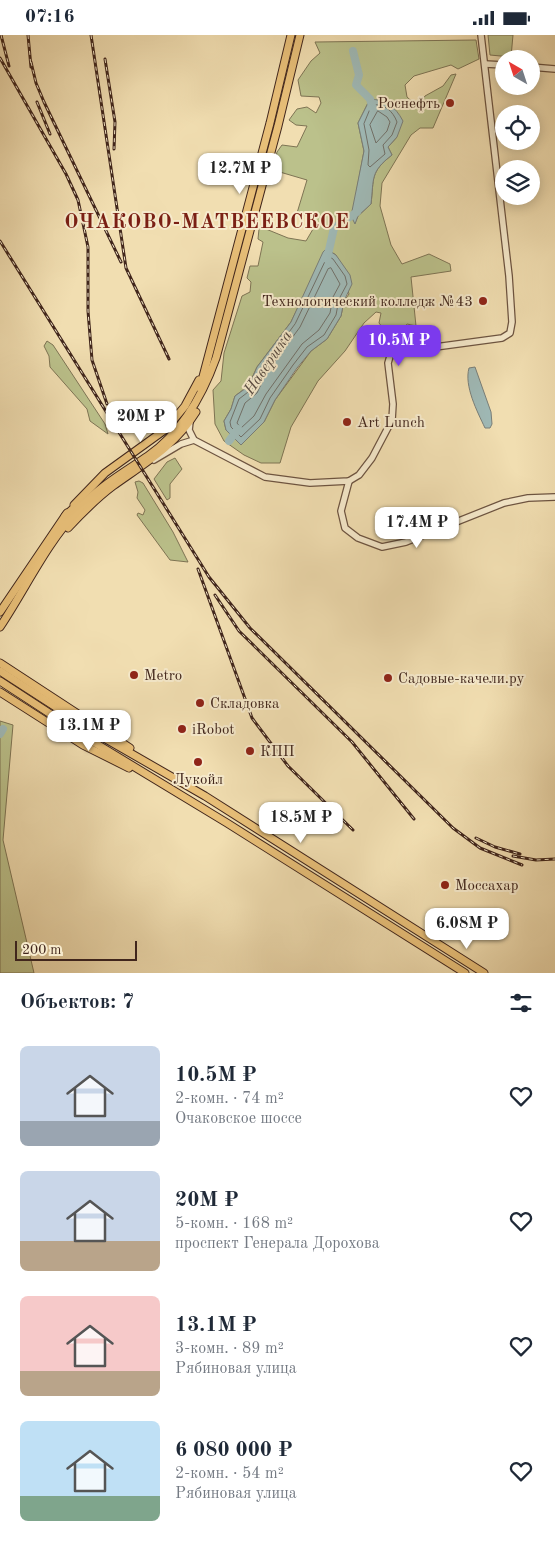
<!DOCTYPE html>
<html lang="ru">
<head>
<meta charset="utf-8">
<style>
  body { margin:0; font-family:"Old Standard TT",serif; background:#f6f6f7; color:#1f2937; height:100vh; display:flex; flex-direction:column; font-size:19px; white-space:nowrap }
  * { box-sizing:border-box; margin:0 }
  p { font-size:16px; color:#747a83 }
  .icon { flex:none; width:28px; height:28px; fill:none; stroke:currentColor; stroke-width:2; stroke-linecap:round; stroke-linejoin:round }
  .map { position:relative; height:938px; overflow:hidden }
  .sheet { display:flex; flex-direction:column; background:#fff; flex:1 }
  .sheet>* { flex:none }
  .needle { width:32px; rotate:321deg }
  .controls { position:absolute; left:495px; top:15px; display:grid; gap:10px }
  .controls a { display:grid; place-items:center; width:45px; height:45px; border-radius:50%; background:#fff; box-shadow:0 2px 12px #0003; font-size:25px }
  .scale { position:absolute; left:15px; bottom:12px; width:122px; box-sizing:border-box; padding-left:5px; border:2px solid #41261c; border-top:0; font-size:14px; line-height:18px; white-space:nowrap; color:#41261c; -webkit-text-stroke:4px #f6eacc; paint-order:stroke }
  .price { position:absolute; translate:-50% -42px; padding:0 11px; border-radius:10px; background:#fff; color:#222; font-size:16px; line-height:32px; filter:drop-shadow(0 1px 2px #0008) }
  .price::after { content:''; position:absolute; left:50%; top:30px; width:15px; height:11px; margin-left:-8px; background:inherit; clip-path:polygon(0 0,100% 0,50% 100%) }
  .price.selected { background:#7c3aed; color:#fff }
  ul { padding:0; list-style:none }
  li { display:flex; align-items:center; gap:15px; height:125px; padding:0 20px }
  li span { display:grid; place-items:center; flex:none; width:140px; height:100px; border-radius:8px; color:#555 }
  li>.icon { margin-inline-start:auto }
  span .icon { width:60px; height:60px; fill:#fffc; stroke-width:1 }
  li b { font-size:21px }
  h2 { display:flex; justify-content:space-between; align-items:center; height:60px; padding:0 20px; font-size:21px }
  .status { display:flex; justify-content:space-between; align-items:center; height:35px; padding:0 25px; background:#fff; direction:ltr }
  .status svg { height:14px; fill:currentColor }
  .map>svg:first-child { display:block }
  .green { fill:#bbc18b; stroke:#7e7454; fill-rule:evenodd }
  .water { fill:#9fb9b6; stroke:#797e78 }
  .lines { fill:none; stroke-linecap:round; stroke-linejoin:round }
  .shore { stroke:#707069; stroke-width:1 }
  .river { stroke:#9fb9b6; stroke-width:8 }
  .minor-casing { stroke:#6d5441; stroke-width:8 }
  .major-casing { stroke:#41261c; stroke-width:9 }
  .minor { stroke:#f6eacc; stroke-width:5.5 }
  .major { stroke:#e8bf78; stroke-width:7 }
  .rail-casing { stroke:#41261c; stroke-width:3 }
  .rail { stroke:#f6eacc; stroke-width:1; stroke-dasharray:4; stroke-linecap:butt }
  .poi-dot { fill:#8f2418; stroke:#f6eacc; stroke-width:2 }
  .labels { text-anchor:middle; stroke-width:4; stroke-linejoin:round; paint-order:stroke }
  .poi-label { font-size:15px; fill:#41261c; stroke:#f6eacc; text-anchor:start }
  .water-label { font-size:16px; font-style:italic; fill:#584b42; stroke:#f6eacc }
  .district-label { font-size:20px; font-weight:bold; letter-spacing:1px; fill:#7a1f14; stroke:#f6eacc }
</style>
</head>
<body>
<div class="status"><b>07:16</b><svg viewBox="0 0 49 12"><path d="M0 12V9h3v3zM5 12V6h3v6zM10 12V3h3v9zM15 12V0h3v12zM26 1h20v11H26zM47 4h2v5h-2z"/></svg></div>
<div class="map">
<svg width="555" height="938" viewBox="0 0 555 938">
  <rect width="100%" height="100%" fill="#f1deb1"/>
  <filter id="stains"><feTurbulence type="fractalNoise" baseFrequency=".004" numOctaves="4"/><feColorMatrix values="0 0 0 0 .2 0 0 0 0 .09 0 0 0 0 .02 0 0 0 .5 -.17"/></filter>
  <radialGradient id="worn" r=".72"><stop offset=".6" stop-color="#630" stop-opacity="0"/><stop offset="1" stop-color="#630" stop-opacity=".3"/></radialGradient>
  <g class="green">
    <path d="M488,0H513L511,22L490,20Z"/>
    <path d="M476,5L479,24L458,34L451,30L414,41L405,50L407,62L418,72L425,61L443,51L451,40L456,39L433,93H420L411,100L382,148L380,171L391,210L402,229L429,219L450,229L451,236L411,242L416,291L407,289L403,294L389,301L379,288L381,278L376,277L364,288L345,316L318,346L291,392L280,428H261L244,420L224,406L215,389L213,355L221,346L224,318L242,261L250,257L251,247L247,243L250,231H258L263,207L258,204L259,194L261,192L288,203L306,206L316,189L314,182L297,178L307,145L273,135L277,117L282,110L297,112L307,91L296,90L289,85L297,74L307,72L316,78L321,68L319,62L301,61L298,45L311,26L320,18L315,7ZM370,64L397,102L388,112L392,120C370,137 374,143 371,169L358,181L355,188L357,154L364,116L358,88ZM327,214L336,220L349,259L344,266L341,281L327,304L311,316L275,365L264,387L241,410L226,395L224,386L231,374L235,361L248,351L257,332L291,287Z"/>
    <path d="M47,306L53,310L105,389L108,399L90,386L87,374L50,332L49,321L44,311Z"/>
    <path d="M175,423L182,434L170,449V463L167,465L154,444L167,427Z"/>
    <path d="M139,446L143,448L173,497L188,527L170,525L137,480L138,478L143,480L145,475L137,463L138,457L135,447Z"/>
    <path d="M0,686L13,690L3,805L34,938H0Z"/>
  </g>
  <g class="water">
    <path d="M370,64C386,65 395,71 403,86L397,102L388,112L392,120C370,137 374,143 371,169L358,181L355,189L351,181L364,116L358,88Z"/>
    <path d="M326,214L336,220L350,240L352,249L344,266L341,281L327,304L311,316L297,333L275,365L264,387L241,410L226,395L224,386L231,374L235,361L249,351L257,332L291,287L323,217Z"/>
    <path d="M475,332L491,377L492,389L490,393H485C477,376 464,351 469,333Z"/>
  </g>
  <g class="lines">
    <g class="shore">
      <path d="M372,70C384,68 393,76 397,87L392,100L383,110L385,119L370,132L368,130L369,115L364,89Z"/>
      <path d="M378,76L387,82L390,87L387,96L376,108L370,90Z"/>
      <path d="M328,221L333,224L345,241L347,249L339,264L336,280L324,300L307,312L293,330L270,363L260,384L241,402L231,392L230,387L239,364L252,354L262,334L295,289Z"/>
      <path d="M331,233L340,249L333,262L330,278L319,295L302,309L266,359L254,381L241,393L237,388L245,368L257,358L267,337L300,292L328,234Z"/>
    </g>
    <g class="river">
      <path d="M353,16L359,40L356,50L370,64L373,74"/>
      <path d="M327,224L334,193L357,177"/>
      <path d="M229,406L238,394"/>
      <path d="M0,699L3,694"/>
    </g>
    <g class="minor-casing">
      <g id="minor">
        <path d="M485,29L504,30"/>
        <path d="M531,32L555,34"/>
        <path d="M190,387L189,395L194,405L265,442L310,448L349,446L359,440L372,423L392,385L393,369L388,328L391,318L502,303L510,298L512,287L509,241L481,0"/>
        <path d="M154,425L181,409L194,405"/>
        <path d="M349,446L341,476L345,493L358,503L382,512L406,507L504,468L528,463L555,462"/>
      </g>
    </g>
    <g class="major-casing">
      <g id="major">
        <path d="M200,353L270,88L291,0"/>
        <path d="M74,470L105,438L166,394L185,371L199,345"/>
        <path d="M65,481L78,469"/>
        <path d="M68,493C82,478 97,463 113,451C145,428 175,411 196,377"/>
        <path d="M0,577L67,478"/>
        <path d="M0,592C26,553 46,509 78,475C98,452 123,438 148,421C182,397 202,362 216,323L278,91L300,0"/>
        <path d="M0,628L130,713"/>
        <path d="M0,636L99,700L205,761L484,938"/>
        <path d="M0,646L95,708L227,788L465,938"/>
        <path d="M0,657L83,710L129,733"/>
      </g>
    </g>
    <use href="#minor" class="minor"/>
    <use href="#major" class="major"/>
    <g class="rail-casing">
      <g id="rail">
        <path d="M1,0L9,31"/>
        <path d="M28,0L31,32"/>
        <path d="M91,0L126,233L169,324"/>
        <path d="M0,23L66,139L78,165L88,212V276L92,325L107,369"/>
        <path d="M105,24L115,87L114,114"/>
        <path d="M31,27L36,48L44,67L121,227"/>
        <path d="M37,67L50,99"/>
        <path d="M0,206L209,542L250,593L453,793L480,813L522,830"/>
        <path d="M198,534L252,683L288,731L353,795"/>
        <path d="M215,560L239,596L352,707L414,784"/>
        <path d="M476,803L495,812L520,819"/>
        <path d="M513,821L536,825L555,824"/>
      </g>
    </g>
    <use href="#rail" class="rail"/>
  </g>
  <g class="poi-dot">
    <circle cx="450" cy="68" r="5"/>
    <circle cx="483" cy="266" r="5"/>
    <circle cx="347" cy="387" r="5"/>
    <circle cx="134" cy="640" r="5"/>
    <circle cx="388" cy="643" r="5"/>
    <circle cx="200" cy="668" r="5"/>
    <circle cx="182" cy="694" r="5"/>
    <circle cx="250" cy="716" r="5"/>
    <circle cx="198" cy="727" r="5"/>
    <circle cx="445" cy="850" r="5"/>
  </g>
  <g class="labels">
    <g class="poi-label">
      <text x="440" y="73" text-anchor="end">Роснефть</text>
      <text x="473" y="271" text-anchor="end">Технологический колледж №43</text>
      <text x="357" y="392">Art Lunch</text>
      <text x="144" y="645">Metro</text>
      <text x="398" y="648">Садовые-качели.ру</text>
      <text x="210" y="673">Складовка</text>
      <text x="192" y="699">iRobot</text>
      <text x="260" y="721">КПП</text>
      <text x="198" y="749" text-anchor="middle">Лукойл</text>
      <text x="455" y="855">Моссахар</text>
    </g>
    <g class="water-label">
      <text transform="translate(267 327) rotate(-56)" y="6">Навершка</text>
    </g>
    <g class="district-label">
      <text x="207" y="193">ОЧАКОВО-МАТВЕЕВСКОЕ</text>
    </g>
  </g>
  <rect width="100%" height="100%" filter="url(#stains)"/>
  <rect width="100%" height="100%" fill="url(#worn)"/>
</svg>
<div class="controls">
<a><svg class="needle" viewBox="-14 -14 28 28"><path d="M0-13l5 13h-10z" fill="#e53935"/><path d="M0 13l5-13h-10z" fill="#747a83"/></svg></a>
<a><svg class="icon" aria-label="locate" viewBox="0 0 24 24"><circle cx="12" cy="12" r="6"/><path d="M12 2v4M12 18v4M2 12h4M18 12h4"/></svg></a>
<a><svg class="icon" aria-label="layers" viewBox="0 0 24 24"><path d="M12 4l9 5-9 5-9-5zM3 14l9 5 9-5"/></svg></a>
</div>
<div class="scale">200 m</div>
<b class="price" style="left:240px;top:160px">12.7M ₽</b>
<b class="price selected" style="left:399px;top:332px">10.5M ₽</b>
<b class="price" style="left:141px;top:408px">20M ₽</b>
<b class="price" style="left:417px;top:514px">17.4M ₽</b>
<b class="price" style="left:89px;top:717px">13.1M ₽</b>
<b class="price" style="left:301px;top:809px">18.5M ₽</b>
<b class="price" style="left:467px;top:915px">6.08M ₽</b>
</div>
<section class="sheet">
<h2>Объектов: 7<svg class="icon" aria-label="filters" viewBox="0 0 24 24"><path d="M4 7h16M4 17h16"/><circle cx="9" cy="7" r="2"/><circle cx="15" cy="17" r="2"/></svg></h2>
<ul>
<li><span style="background:linear-gradient(#c9d6e8 75%,#9aa5b1 0)"><svg class="icon" aria-label="home" viewBox="0 0 24 24"><path d="M3 11l9-7 9 7M6 9v11h12V9"/></svg></span><div><b>10.5M ₽</b><p>2-комн. · 74 m²</p><p>Очаковское шоссе</p></div><svg class="icon" aria-label="heart" viewBox="0 0 24 24"><path d="M12 20l-8-8c-3-5 5-10 8-4 3-6 11-1 8 4z"/></svg></li>
<li><span style="background:linear-gradient(#c9d6e8 70%,#b9a48a 0)"><svg class="icon" aria-label="home" viewBox="0 0 24 24"><path d="M3 11l9-7 9 7M6 9v11h12V9"/></svg></span><div><b>20M ₽</b><p>5-комн. · 168 m²</p><p>проспект Генерала Дорохова</p></div><svg class="icon" aria-label="heart" viewBox="0 0 24 24"><path d="M12 20l-8-8c-3-5 5-10 8-4 3-6 11-1 8 4z"/></svg></li>
<li><span style="background:linear-gradient(#f6c9c9 75%,#b9a48a 0)"><svg class="icon" aria-label="home" viewBox="0 0 24 24"><path d="M3 11l9-7 9 7M6 9v11h12V9"/></svg></span><div><b>13.1M ₽</b><p>3-комн. · 89 m²</p><p>Рябиновая улица</p></div><svg class="icon" aria-label="heart" viewBox="0 0 24 24"><path d="M12 20l-8-8c-3-5 5-10 8-4 3-6 11-1 8 4z"/></svg></li>
<li><span style="background:linear-gradient(#bfe0f5 75%,#7fa58c 0)"><svg class="icon" aria-label="home" viewBox="0 0 24 24"><path d="M3 11l9-7 9 7M6 9v11h12V9"/></svg></span><div><b>6 080 000 ₽</b><p>2-комн. · 54 m²</p><p>Рябиновая улица</p></div><svg class="icon" aria-label="heart" viewBox="0 0 24 24"><path d="M12 20l-8-8c-3-5 5-10 8-4 3-6 11-1 8 4z"/></svg></li>
</ul>
</section>
</body>
</html>
